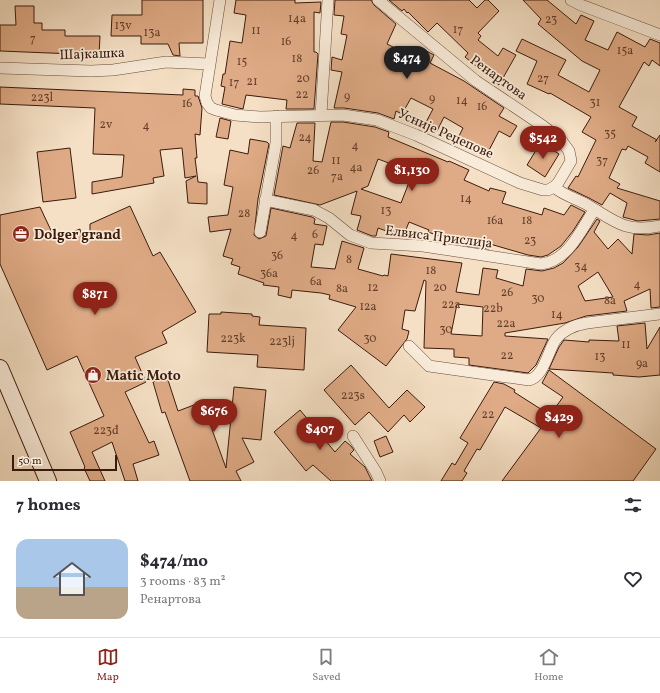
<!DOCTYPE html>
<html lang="en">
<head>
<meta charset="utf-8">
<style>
  body { margin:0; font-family:Vollkorn,serif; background:#f2f2f3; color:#2b2b33; height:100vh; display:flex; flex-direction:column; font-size:15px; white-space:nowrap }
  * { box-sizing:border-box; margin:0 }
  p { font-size:13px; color:#7c7c81 }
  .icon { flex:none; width:22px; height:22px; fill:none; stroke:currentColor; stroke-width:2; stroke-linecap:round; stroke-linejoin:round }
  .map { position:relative; height:481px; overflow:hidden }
  .details { display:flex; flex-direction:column; background:#fff; flex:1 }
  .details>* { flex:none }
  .scale { position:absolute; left:12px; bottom:10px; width:105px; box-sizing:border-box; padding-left:4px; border:2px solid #3c1b0d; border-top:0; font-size:11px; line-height:14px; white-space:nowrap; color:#3c1b0d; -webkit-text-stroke:3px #f8ebd9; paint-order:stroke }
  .price { position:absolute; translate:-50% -34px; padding:0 9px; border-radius:14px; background:#8f2418; color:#fff; font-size:13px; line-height:26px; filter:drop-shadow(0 1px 2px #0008) }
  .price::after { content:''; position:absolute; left:50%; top:24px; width:12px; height:9px; margin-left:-6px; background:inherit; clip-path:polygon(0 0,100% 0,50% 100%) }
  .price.on { background:#222; color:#fff }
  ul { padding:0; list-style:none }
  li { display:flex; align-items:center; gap:12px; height:100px; padding:0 16px }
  li span { display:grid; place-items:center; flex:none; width:112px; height:80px; border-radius:12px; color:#555 }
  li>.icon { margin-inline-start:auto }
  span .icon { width:48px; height:48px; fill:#fffc; stroke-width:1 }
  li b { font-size:17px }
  h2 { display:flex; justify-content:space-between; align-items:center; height:48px; padding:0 16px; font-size:17px }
  .tabs { display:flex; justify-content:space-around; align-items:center; height:56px; border-top:1px solid #e1e1e2; background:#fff; font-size:11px; color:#7c7c81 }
  .tabs a { display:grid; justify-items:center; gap:2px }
  .tabs .on { color:#8f2418 }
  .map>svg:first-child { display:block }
  .building { fill:#dfab86; stroke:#3c1b0d; fill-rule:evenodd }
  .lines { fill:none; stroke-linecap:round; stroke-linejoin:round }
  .street-casing { stroke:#6a4c3b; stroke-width:12 }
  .secondary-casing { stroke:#3c1b0d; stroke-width:18 }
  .street { stroke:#f8ebd9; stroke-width:11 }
  .secondary { stroke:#f8ebd9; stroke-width:16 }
  .labels { text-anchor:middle; stroke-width:3.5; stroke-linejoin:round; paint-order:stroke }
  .number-label { font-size:12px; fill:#653f2b }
  .street-label { font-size:14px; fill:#3c1b0d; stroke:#f8ebd9 }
  .poi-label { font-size:14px; font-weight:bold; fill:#3c1b0d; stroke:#f8ebd9; text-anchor:start }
</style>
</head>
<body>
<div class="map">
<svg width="660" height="481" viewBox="0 0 660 481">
  <rect width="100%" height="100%" fill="#f5e0c5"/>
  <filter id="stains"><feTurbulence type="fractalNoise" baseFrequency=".005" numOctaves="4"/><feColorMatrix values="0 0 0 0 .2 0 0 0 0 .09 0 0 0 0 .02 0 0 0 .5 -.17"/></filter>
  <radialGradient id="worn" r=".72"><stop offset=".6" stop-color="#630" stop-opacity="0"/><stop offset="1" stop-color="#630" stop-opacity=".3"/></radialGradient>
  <g class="building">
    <path d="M142,0H203V43H179L180,56L173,55L168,44H141V36H111L112,15H142Z"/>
    <path d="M236,0H295V3L321,2L320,13L314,12V52H316L318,54L314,109H286L287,100L246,95L243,109L222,104L225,87L221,86L223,74H225L230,41L242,43L246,15L234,13Z"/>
    <path d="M335,0H371L374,5L396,24L387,44L393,47L392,51L412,60L419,47L434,55L430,63L464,81L504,108L499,116L517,126L510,137L499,131L486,156L457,140L463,128L444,117L437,131L425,124L433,109L411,98L402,114L396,111L394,119L378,113L344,108H334L342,72L331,70L332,57L342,60L347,35L341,34L344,16L334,15Z"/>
    <path d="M389,0H469L477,8L485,0H488L499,11L478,33L481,36L478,40L498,56L503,48L516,55L499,85L465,57L468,53L437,23L428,32L408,12L407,13L404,9L402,11Z"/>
    <path d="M523,0H547L576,24L581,15L594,21L585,40L608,50L617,32L645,47L650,39L660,43V66L652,60L649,66L644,62L619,107L637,117L632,126L657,140L655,142L660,135V172L645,163L648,157L628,146L626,150L622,149L609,178L620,184L617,188L660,201V219L638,221L623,217L627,203L610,193L602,205L589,198L568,188L576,176L578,177L596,140L582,132L591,117L550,93L549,94L527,84L537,61L516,51L522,39L566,60L558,75L589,92L600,70L582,61L538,24L541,19Z"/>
    <path d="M15,6H34V23H42V30H65V36H100L99,55L0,51V25H16Z"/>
    <path d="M0,87L183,95V89L195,90V96H198L202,108L200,135L195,134L197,158H195L198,182L207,183V204L188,203L186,181L196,176L185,178L182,148L160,150L164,176L153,178L154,183L92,194V182L122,177L124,155L93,154L95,108L0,104Z"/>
    <path d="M220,118L231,121L228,139L216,137Z"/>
    <path d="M331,122H343L375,127L389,132L388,137L448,162L449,161L469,170L464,180L489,191L490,188L506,192L502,203L542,215L544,208L564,215L571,205L585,212L573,231L561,246L548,255L541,257L528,255L490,244L489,249L467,246L428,232L429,230L409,222L403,237L378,228L376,236H372L357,230L361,216L351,214L357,191L320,205L274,195L283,146L290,148L297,123H315L313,161L322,162ZM378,159L413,172L401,203L361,189L368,186Z"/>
    <path d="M250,139L267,142L269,144L258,199L254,235L259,239L266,236L271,208L312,217L315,219L314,224L327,226L323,245L315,244L311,267L335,269L342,241L364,248L358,269L383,276L384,275L388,276L391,254L462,263L456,292L479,295L483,268L498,270L496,278L523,286L526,269L542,271L554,268L563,263L578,247L597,219L600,221L594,232L608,249L618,239L632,254L634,234L648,235L660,233V307L651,308L650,289L624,301L627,311L586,316L565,323L505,333V336L548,339L536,365L528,373L469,365V358L454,357V349L424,348L426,281L424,280L415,311L405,310L402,329L409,331L407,339L386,366L338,330L356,307L329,299L330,295L321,293L292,290L291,298L278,295L279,287L263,285L264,283L238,274L240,267L231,264L233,259L223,256L231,229L210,232L208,217L228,215L233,187L224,185L230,150L248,154ZM598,272L613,297L585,301L578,286ZM457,304L483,307L482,336L451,334Z"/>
    <path d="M541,142L559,154L545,177L527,165Z"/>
    <path d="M70,148L76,198L43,202L37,152Z"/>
    <path d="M130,206L153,256L160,252L196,312L162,332L167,343L135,357L146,382L125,392L149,443L154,441L159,455L133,464L138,481H125L112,442L92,452L105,481H90L84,468L85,467L70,432L104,416L77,356L47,370L0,264V215L40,207L55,239L80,229L81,237L90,236V224Z"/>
    <path d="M221,312L252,314V316L260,317L259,325L306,328L304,370L257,367L258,355L207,352L209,314H221Z"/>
    <path d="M645,323L647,349L660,327V375L639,377L613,375V373L549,369L559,347L564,340L589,342V340L619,341L617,326Z"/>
    <path d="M351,365L389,408L407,390L425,407L410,422L404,415L388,432L369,412L355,425L324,390Z"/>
    <path d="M549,370L656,449L633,481H502L541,428L505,407L480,450L477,449L464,471L467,473L462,481H441L452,463L455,465L468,443L460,438L494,382L504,384L515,390L514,392L550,415L563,397L542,383Z"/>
    <path d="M167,377L178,411L202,402L226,468L234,387L266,390L261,440L242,438L254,462L236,471L241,481H190L165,412L162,413L153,382Z"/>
    <path d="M300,410L335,452L345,441L351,446L354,450L350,454L365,467L372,481H331L313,465L306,471L274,432Z"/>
    <path d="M386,436L393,452L380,457L374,441Z"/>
  </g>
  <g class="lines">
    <g class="street-casing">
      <g id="street">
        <path d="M220,0L205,96L207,103L211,108L216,110L235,115L260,117L343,115L377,120L416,135L520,183L543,190H548L554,187C563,195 575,198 586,204C615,221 624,233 660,226"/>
        <path d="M378,0L476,81L543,126L561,140L569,151L571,161L558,183L554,187"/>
        <path d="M571,0L581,5L660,35"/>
        <path d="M0,68L91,71L113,70L166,62L209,64"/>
        <path d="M321,115L328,0"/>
        <path d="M265,200L314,210L329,218L350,235L371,243L423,246L541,264C568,261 581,230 594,210"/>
        <path d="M260,232L276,143V116"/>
        <path d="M409,346L429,366L529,380C544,377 548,350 556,339C564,329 575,325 587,323L660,314"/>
        <path d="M353,436L376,472L380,481"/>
      </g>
    </g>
    <g class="secondary-casing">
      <path id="secondary" d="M0,368L48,481"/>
    </g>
    <use href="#street" class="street"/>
    <use href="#secondary" class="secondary"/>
  </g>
  <defs>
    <g id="office-disc" transform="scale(0.9)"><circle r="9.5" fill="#8f2418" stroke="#f8ebd9"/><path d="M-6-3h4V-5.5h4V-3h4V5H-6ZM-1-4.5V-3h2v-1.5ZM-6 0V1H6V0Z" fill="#fff"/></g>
    <g id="shop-disc" transform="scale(0.9)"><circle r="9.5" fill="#8f2418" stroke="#f8ebd9"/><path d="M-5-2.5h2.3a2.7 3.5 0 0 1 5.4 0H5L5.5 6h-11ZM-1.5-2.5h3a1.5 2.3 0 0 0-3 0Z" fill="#fff"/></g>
  </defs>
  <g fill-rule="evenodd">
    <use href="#office-disc" x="21" y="234"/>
    <use href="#shop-disc" x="93" y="375"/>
  </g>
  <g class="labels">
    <g class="number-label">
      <text x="297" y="22">14a</text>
      <text x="551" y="23">23</text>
      <text x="123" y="29">13v</text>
      <text x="458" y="33">17</text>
      <text x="256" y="34">11</text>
      <text x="152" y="36">13a</text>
      <text x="33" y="42">7</text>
      <text x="286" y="45">16</text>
      <text x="625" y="54">15a</text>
      <text x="297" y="62">18</text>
      <text x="242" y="65">15</text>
      <text x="303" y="82">20</text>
      <text x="543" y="82">27</text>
      <text x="252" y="85">21</text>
      <text x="234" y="86">17</text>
      <text x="302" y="98">22</text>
      <text x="347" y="100">9</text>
      <text x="42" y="101">223l</text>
      <text x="432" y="102">9</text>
      <text x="462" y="104">14</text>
      <text x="595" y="106">31</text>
      <text x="187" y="107">16</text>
      <text x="482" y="110">16</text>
      <text x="106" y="128">2v</text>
      <text x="146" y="129">4</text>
      <text x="610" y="137">35</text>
      <text x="305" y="141">24</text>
      <text x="355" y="149">4</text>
      <text x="336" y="164">11</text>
      <text x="602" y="164">37</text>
      <text x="356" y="171">4a</text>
      <text x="313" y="174">26</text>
      <text x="337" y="180">7a</text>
      <text x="466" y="202">14</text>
      <text x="386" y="214">13</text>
      <text x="244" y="217">28</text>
      <text x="495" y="224">16a</text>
      <text x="527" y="224">18</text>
      <text x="315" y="238">6</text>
      <text x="294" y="239">4</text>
      <text x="530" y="244">23</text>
      <text x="277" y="259">36</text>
      <text x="349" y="263">8</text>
      <text x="581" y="270">34</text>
      <text x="431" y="274">18</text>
      <text x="269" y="277">36a</text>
      <text x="316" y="285">6a</text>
      <text x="637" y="288">4</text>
      <text x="373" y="291">12</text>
      <text x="440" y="291">20</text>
      <text x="342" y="292">8a</text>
      <text x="507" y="296">26</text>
      <text x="538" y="302">30</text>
      <text x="610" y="304">8a</text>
      <text x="451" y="308">22a</text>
      <text x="368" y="310">12a</text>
      <text x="493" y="312">22b</text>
      <text x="557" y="318">14</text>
      <text x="506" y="327">22a</text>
      <text x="446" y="333">30</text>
      <text x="233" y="342">223k</text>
      <text x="370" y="342">30</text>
      <text x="282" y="345">223lj</text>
      <text x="626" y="348">11</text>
      <text x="507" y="359">22</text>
      <text x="600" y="360">13</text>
      <text x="642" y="367">9a</text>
      <text x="353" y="399">223s</text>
      <text x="488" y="418">22</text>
      <text x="106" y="434">223đ</text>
    </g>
    <g class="street-label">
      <text transform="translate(92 53) rotate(-2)" y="5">Шајкашка</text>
      <text transform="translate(499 77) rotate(36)" y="5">Ренартова</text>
      <text transform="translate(446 133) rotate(24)" y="5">Усније Реџепове</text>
      <text transform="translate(439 236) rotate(7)" y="5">Елвиса Прислија</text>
    </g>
    <g class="poi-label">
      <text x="34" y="239">Dolger grand</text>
      <text x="106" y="380">Matic Moto</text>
    </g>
  </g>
  <rect width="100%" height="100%" filter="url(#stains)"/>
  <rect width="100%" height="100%" fill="url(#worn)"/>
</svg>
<div class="scale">50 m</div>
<b class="price on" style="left:407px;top:80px">$474</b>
<b class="price" style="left:543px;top:160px">$542</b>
<b class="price" style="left:412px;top:192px">$1,130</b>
<b class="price" style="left:95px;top:316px">$871</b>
<b class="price" style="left:214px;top:433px">$676</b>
<b class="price" style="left:559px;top:439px">$429</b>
<b class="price" style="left:320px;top:451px">$407</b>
</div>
<section class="details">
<h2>7 homes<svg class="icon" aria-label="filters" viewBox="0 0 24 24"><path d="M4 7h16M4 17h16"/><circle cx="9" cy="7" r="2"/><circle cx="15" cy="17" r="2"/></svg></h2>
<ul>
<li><span style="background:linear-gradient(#a9c7e8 60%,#b9a48a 0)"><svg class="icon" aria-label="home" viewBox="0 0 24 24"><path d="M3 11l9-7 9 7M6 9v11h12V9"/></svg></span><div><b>$474/mo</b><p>3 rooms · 83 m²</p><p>Ренартова</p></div><svg class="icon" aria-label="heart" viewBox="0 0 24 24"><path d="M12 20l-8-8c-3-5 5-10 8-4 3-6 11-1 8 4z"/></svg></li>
</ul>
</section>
<nav class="tabs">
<a class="on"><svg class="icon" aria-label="map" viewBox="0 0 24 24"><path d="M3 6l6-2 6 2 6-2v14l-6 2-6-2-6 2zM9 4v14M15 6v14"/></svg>Map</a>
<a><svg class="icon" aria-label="saved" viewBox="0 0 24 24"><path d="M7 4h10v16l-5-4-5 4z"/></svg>Saved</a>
<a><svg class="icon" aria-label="home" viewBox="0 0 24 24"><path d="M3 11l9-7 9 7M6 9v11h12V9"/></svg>Home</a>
</nav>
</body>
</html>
